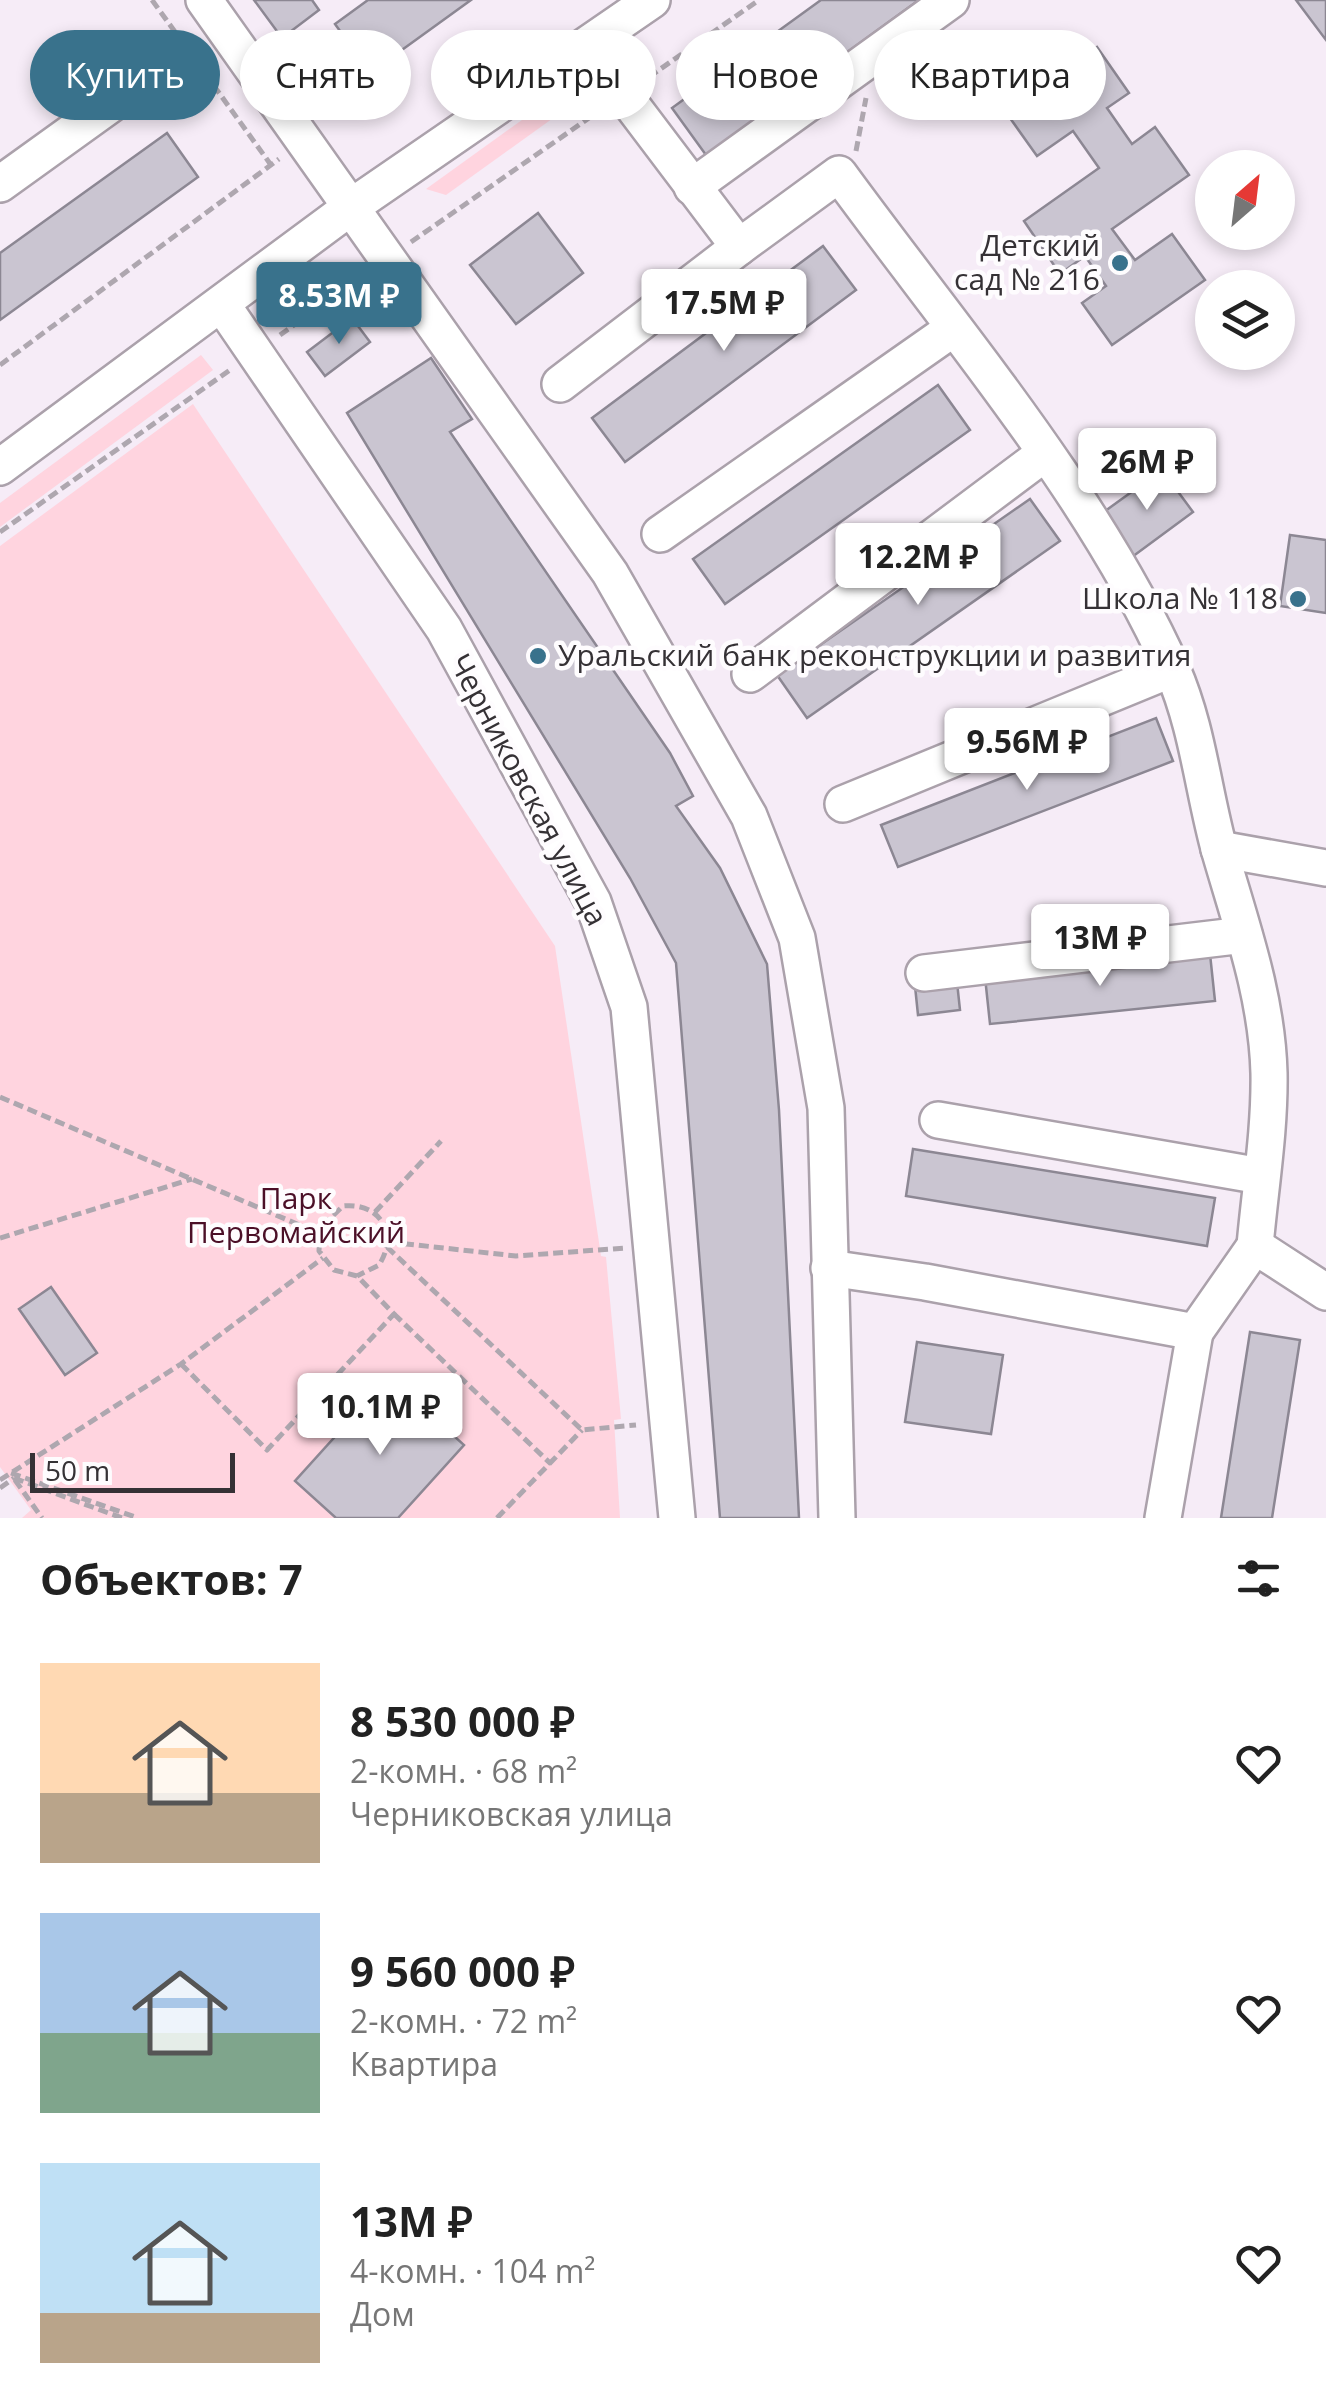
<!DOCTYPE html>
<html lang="ru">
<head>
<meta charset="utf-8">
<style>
  body { margin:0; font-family:"Open Sans",sans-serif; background:#f2f2f2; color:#222; height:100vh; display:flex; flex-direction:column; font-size:38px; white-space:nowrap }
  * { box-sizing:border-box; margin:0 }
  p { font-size:32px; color:#767676 }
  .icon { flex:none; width:55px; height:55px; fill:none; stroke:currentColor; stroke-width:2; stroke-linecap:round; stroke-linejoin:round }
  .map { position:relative; height:1518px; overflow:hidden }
  .side { display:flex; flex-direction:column; background:#fff; flex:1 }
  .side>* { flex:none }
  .guide { position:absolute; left:30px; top:30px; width:1268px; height:90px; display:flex; gap:20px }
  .needle { width:65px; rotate:28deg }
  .tools { position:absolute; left:1195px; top:150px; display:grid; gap:20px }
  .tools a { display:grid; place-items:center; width:100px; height:100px; border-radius:50%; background:#fff; box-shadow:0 5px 15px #0003; font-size:50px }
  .scale { position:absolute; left:30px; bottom:25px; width:205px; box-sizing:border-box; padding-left:10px; border:5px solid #353135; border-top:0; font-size:28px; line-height:35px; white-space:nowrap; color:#353135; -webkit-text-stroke:8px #fefcfe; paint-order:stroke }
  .price { position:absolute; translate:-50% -85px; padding:0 22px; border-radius:10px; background:#fff; color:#222; font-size:32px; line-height:65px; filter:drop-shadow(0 2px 5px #0008) }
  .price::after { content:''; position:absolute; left:50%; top:60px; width:30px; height:22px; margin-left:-15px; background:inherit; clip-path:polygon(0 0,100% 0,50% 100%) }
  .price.current { background:#39728c; color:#fff }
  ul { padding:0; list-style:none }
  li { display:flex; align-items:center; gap:30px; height:250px; padding:0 40px }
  li span { display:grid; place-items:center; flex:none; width:280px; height:200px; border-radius:0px; color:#555 }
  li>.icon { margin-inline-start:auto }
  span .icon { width:120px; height:120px; fill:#fffc; stroke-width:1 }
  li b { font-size:42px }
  h2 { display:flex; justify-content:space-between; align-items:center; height:120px; padding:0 40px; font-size:42px }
  .pill { padding:0 35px; border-radius:45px; background:#fff; box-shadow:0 5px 15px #0003; font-size:35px; line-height:90px }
  .pill.current { background:#39728c; color:#fff }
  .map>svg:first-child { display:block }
  .green { fill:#ffd4df }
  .building { fill:#cac5d1; stroke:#8c8793; stroke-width:2.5 }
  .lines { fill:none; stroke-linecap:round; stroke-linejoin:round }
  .minor-casing { stroke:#aba1ab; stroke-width:40 }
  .path { stroke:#aea7af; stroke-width:5; stroke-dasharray:10 5; stroke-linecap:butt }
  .minor { stroke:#fff; stroke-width:35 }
  .poi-dot { fill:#39728c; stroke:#fefcfe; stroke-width:4 }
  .labels { text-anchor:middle; stroke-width:9; stroke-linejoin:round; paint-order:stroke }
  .poi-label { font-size:30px; fill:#353135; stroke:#fefcfe; text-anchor:end }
  .street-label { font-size:30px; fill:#353135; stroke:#fefcfe }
  .park-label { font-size:30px; fill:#4b0f27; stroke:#fefcfe }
</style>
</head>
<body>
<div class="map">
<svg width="1326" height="1518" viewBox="0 0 1326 1518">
  <rect width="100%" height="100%" fill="#f6ecf7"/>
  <g class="green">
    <path d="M579,79L588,93L446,195L426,189Z"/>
    <path d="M201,355L213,370L0,527V503Z"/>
    <path d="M193,404L555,946L601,1256L606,1257L621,1419L614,1420L620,1518H22L31,1510L0,1467V546Z"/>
  </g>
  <g class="building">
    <path d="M254,0H312L319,10L282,38Z"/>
    <path d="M368,0H471L370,73L335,24Z"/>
    <path d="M821,0H919L706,155L672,108Z"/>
    <path d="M1296,0H1326V40Z"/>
    <path d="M1097,47L1129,93L1107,108L1132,144L1155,127L1189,175L1112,229L1135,260L1172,234L1205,280L1112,345L1082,303L1106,286L1085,256L1060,274L1024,221L1099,168L1073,131L1037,156L1005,111Z"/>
    <path d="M167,133L198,177L0,320V253Z"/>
    <path d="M538,213L583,273L516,324L470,265Z"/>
    <path d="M823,246L856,290L625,462L592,418Z"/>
    <path d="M352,318L370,342L325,376L307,352Z"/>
    <path d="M431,358L472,419L450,432L670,753L693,796L676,806L720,868L767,964L779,1110L799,1518H720L676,963L630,878L347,413Z"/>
    <path d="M938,385L970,430L725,604L693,559Z"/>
    <path d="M1162,470L1193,512L1132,557L1101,514Z"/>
    <path d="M1030,499L1060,541L807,718L777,675Z"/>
    <path d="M1290,535L1326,540V613L1280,606Z"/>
    <path d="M1156,718L1173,761L898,867L881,825Z"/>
    <path d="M1210,954L1215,1001L990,1024L985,977Z"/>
    <path d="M957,982L960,1010L918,1015L915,986Z"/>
    <path d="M913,1149L1215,1198L1207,1246L906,1196Z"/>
    <path d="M51,1287L97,1353L65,1375L19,1309Z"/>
    <path d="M1250,1332L1300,1340L1272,1518H1221Z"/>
    <path d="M917,1342L1003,1355L991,1434L905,1422Z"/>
    <path d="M389,1377L464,1445L398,1518H336L295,1481Z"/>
  </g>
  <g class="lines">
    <g class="minor-casing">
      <g id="minor">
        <path d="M204,0L610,573L749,816L797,938L826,1108L837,1518"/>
        <path d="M587,46L739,247L839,174C952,329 1094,494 1172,669C1198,728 1203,791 1220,852C1241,925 1267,996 1269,1073C1270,1130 1260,1189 1255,1246L1326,1292"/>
        <path d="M0,184L132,89"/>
        <path d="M692,187L951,0"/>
        <path d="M223,306L444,629L593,902L629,1007L677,1518"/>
        <path d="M560,384L739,247"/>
        <path d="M0,467L351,207L652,0"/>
        <path d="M660,534L954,328"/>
        <path d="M750,674L1044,454"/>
        <path d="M843,804L1172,669"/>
        <path d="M1219,849L1326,868"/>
        <path d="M924,973L1244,935"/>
        <path d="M938,1120L1261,1176"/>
        <path d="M829,1268L925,1282L1195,1332L1255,1246"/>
        <path d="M1163,1518L1195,1332"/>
      </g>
    </g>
    <g class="path">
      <path d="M152,0L271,165"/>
      <path d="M649,77L759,0"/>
      <path d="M856,151L866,98"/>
      <path d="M411,242L599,111"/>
      <path d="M280,335L365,274"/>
      <path d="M0,365L279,159"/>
      <path d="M0,532L230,370"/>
      <path d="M0,1097L318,1233"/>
      <path d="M375,1212L441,1141"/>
      <path d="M0,1238L192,1179"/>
      <path d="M389,1242L516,1256L625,1248"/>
      <path d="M387,1247L582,1430L636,1425"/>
      <path d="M394,1314L551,1464"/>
      <path d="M181,1364L267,1450L394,1314L357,1276L334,1270L319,1251L320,1228L343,1206C380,1202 399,1234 379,1265L357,1276"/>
      <path d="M11,1473L138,1518"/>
      <path d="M14,1478L122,1518"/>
      <path d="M0,1480L181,1364L323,1258"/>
      <path d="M15,1480L42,1518"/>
      <path d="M0,1488L14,1478"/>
      <path d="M497,1518L582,1430"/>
    </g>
    <use href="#minor" class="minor"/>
  </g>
  <g class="poi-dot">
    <circle cx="1120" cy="263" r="10"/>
    <circle cx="1298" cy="599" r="10"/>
    <circle cx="538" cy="656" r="10"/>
  </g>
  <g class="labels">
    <g class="poi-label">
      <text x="1100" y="256">Детский<tspan x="1100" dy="34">сад № 216</tspan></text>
      <text x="1278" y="609">Школа № 118</text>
      <text x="558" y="666" text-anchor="start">Уральский банк реконструкции и развития</text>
    </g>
    <g class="street-label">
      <text transform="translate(528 790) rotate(62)" y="10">Черниковская улица</text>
    </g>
    <g class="park-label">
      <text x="296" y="1209">Парк<tspan x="296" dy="34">Первомайский</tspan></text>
    </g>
  </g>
</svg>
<div class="tools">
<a><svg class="needle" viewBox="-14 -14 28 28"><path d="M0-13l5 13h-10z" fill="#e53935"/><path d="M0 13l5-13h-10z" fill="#767676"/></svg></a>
<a><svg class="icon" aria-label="layers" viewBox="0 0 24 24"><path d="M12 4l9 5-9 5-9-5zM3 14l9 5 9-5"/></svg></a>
</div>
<div class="scale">50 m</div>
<b class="price current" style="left:339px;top:347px">8.53M ₽</b>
<b class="price" style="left:724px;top:354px">17.5M ₽</b>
<b class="price" style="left:1147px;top:513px">26M ₽</b>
<b class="price" style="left:918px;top:608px">12.2M ₽</b>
<b class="price" style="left:1027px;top:793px">9.56M ₽</b>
<b class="price" style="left:1100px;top:989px">13M ₽</b>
<b class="price" style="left:380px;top:1458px">10.1M ₽</b>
<div class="guide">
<a class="pill current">Купить</a>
<a class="pill">Снять</a>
<a class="pill">Фильтры</a>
<a class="pill">Новое</a>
<a class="pill">Квартира</a>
</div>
</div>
<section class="side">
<h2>Объектов: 7<svg class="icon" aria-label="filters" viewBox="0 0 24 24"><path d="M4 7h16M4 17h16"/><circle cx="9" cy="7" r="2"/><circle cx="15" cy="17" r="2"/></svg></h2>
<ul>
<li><span style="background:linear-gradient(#ffd9b3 65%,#b9a48a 0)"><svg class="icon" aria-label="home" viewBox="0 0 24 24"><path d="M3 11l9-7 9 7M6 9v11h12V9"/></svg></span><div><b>8 530 000 ₽</b><p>2-комн. · 68 m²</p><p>Черниковская улица</p></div><svg class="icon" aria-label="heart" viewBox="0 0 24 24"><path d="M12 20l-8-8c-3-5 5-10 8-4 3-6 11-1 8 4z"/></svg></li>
<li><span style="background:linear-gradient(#a9c7e8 60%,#7fa58c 0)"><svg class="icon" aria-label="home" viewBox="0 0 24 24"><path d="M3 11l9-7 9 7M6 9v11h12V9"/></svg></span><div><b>9 560 000 ₽</b><p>2-комн. · 72 m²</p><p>Квартира</p></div><svg class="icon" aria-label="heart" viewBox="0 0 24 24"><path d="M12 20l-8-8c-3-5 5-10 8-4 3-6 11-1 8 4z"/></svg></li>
<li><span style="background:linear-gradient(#bfe0f5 75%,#b9a48a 0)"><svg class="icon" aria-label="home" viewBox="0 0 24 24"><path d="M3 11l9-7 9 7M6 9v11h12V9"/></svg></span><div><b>13M ₽</b><p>4-комн. · 104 m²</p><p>Дом</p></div><svg class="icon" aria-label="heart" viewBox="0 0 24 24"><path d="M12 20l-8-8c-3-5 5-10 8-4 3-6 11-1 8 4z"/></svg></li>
</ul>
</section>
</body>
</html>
